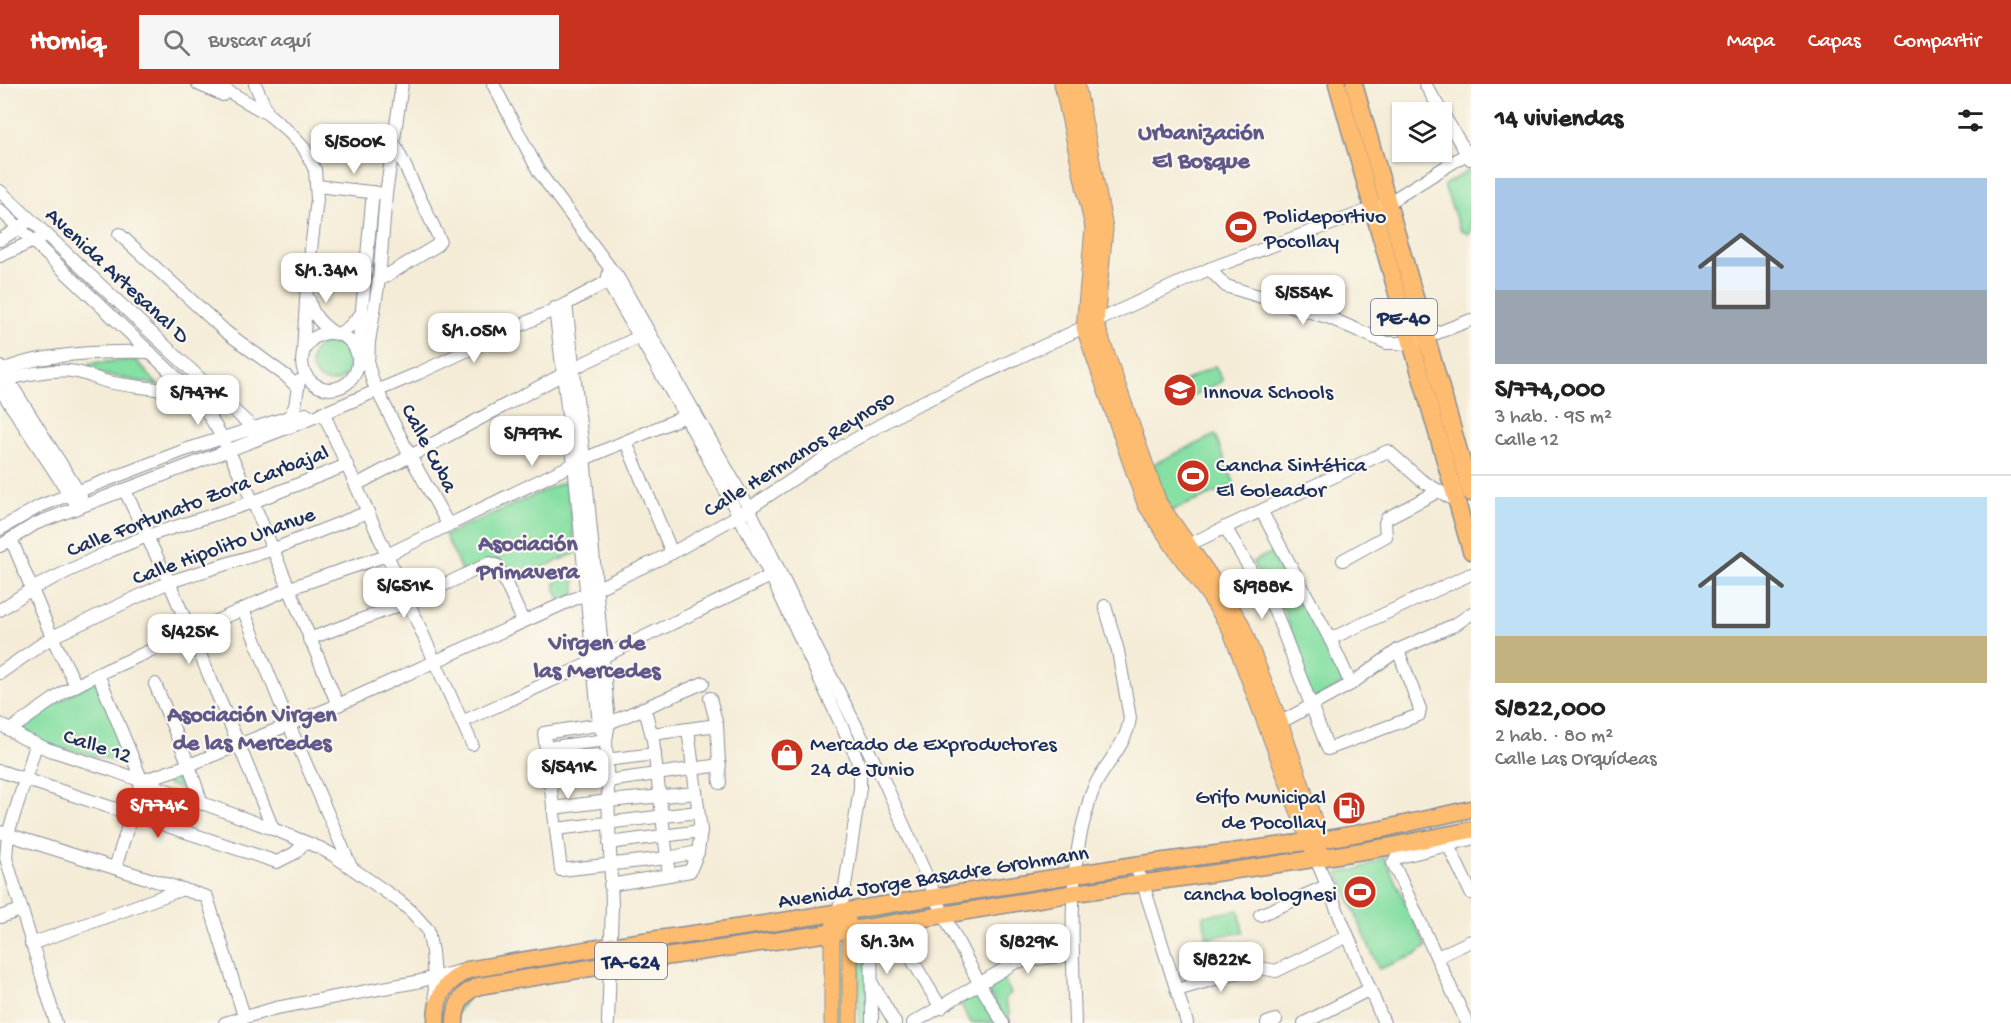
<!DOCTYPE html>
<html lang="es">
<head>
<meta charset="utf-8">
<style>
  body { margin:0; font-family:"Gochi Hand",sans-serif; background:#f6f6f6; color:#222; height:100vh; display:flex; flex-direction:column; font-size:22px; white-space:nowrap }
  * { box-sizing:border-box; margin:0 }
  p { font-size:20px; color:#767676 }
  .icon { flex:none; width:33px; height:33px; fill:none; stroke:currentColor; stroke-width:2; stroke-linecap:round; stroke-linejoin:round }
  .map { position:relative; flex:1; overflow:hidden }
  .sheet { display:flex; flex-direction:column; background:#fff; width:540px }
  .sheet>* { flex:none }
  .tools { position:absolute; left:1392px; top:18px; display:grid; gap:12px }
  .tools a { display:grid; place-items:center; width:60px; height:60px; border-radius:0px; background:#fff; box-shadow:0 2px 4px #0004; font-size:30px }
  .price { position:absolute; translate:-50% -51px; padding:0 14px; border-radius:12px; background:#fff; color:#222; font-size:20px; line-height:39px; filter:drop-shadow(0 2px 3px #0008) }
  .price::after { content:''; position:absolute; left:50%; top:36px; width:18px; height:14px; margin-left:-9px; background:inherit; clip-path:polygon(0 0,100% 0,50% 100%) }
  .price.current { background:#c8321e; color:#fff }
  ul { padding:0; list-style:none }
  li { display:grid; align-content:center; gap:12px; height:318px; padding:0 24px }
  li+li { border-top:2px solid #e0e0e0 }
  li span { display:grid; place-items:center; height:186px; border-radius:0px; color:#555 }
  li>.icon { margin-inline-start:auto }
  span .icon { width:108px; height:108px; fill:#fffc; stroke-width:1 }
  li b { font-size:26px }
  h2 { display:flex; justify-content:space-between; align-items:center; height:72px; padding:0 24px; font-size:26px }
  header { display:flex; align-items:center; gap:36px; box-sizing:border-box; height:84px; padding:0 30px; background:#c8321e; color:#fff }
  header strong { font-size:28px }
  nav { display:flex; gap:33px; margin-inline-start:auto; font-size:21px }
  .search { width:420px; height:54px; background:#f6f6f6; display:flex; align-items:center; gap:15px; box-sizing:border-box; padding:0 21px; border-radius:0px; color:#767676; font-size:22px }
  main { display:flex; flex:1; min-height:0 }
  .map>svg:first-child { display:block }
  .green { fill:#86dfa3; stroke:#508780; stroke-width:1.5 }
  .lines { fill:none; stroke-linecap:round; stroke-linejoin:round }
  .minor-casing { stroke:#888e9a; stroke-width:14 }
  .major-casing { stroke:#888e9a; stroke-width:17 }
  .highway-casing { stroke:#888e9a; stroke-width:19 }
  .minor { stroke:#fff; stroke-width:12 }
  .major { stroke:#fdbc70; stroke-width:15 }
  .highway { stroke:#fdbc70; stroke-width:16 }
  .labels { text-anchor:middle; stroke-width:4.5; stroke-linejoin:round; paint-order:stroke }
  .shield { fill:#fbf7ec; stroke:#5e6b89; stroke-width:1.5 }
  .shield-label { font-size:21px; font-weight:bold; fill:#1b2f5e }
  .poi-label { font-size:22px; fill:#1b2f5e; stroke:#fbf7ec; text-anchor:start }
  .street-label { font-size:22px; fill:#1b2f5e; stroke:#fbf7ec }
  .neighbourhood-label { font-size:24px; font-weight:bold; fill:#60578a; stroke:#fbf7ec }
</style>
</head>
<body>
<header>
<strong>Homiq</strong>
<div class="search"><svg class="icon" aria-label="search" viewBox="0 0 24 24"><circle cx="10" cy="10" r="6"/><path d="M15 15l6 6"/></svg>Buscar aquí</div>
<nav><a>Mapa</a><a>Capas</a><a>Compartir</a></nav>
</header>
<main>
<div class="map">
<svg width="1471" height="939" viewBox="0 0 1471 939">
  <rect width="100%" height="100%" fill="#fbf7ec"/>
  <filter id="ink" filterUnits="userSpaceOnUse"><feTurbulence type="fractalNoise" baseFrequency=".0167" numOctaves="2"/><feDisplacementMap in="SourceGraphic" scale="12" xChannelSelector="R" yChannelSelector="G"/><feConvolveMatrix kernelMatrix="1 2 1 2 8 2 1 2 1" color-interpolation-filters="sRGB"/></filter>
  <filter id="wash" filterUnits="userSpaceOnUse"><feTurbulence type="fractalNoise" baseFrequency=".008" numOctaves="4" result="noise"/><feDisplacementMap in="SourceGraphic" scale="24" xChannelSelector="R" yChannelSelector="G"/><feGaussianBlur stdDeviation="1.35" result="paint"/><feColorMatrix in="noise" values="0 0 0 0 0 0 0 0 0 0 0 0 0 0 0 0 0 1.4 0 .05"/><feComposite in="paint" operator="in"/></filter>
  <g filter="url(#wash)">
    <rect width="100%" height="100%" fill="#f4ecd7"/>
    <g class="green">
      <path d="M1471,85V148L1468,150L1460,146L1444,101Z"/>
      <circle cx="331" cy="278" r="20"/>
      <path d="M136,276L158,301L90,288V279Z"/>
      <path d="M1215,282L1223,297L1192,312L1184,297Z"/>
      <path d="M1215,351L1235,401L1171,427L1149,382Z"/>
      <path d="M566,397L576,469L508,498L498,475L463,490L445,451Z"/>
      <path d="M1277,466L1315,538L1344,599L1312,617L1285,529L1252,478Z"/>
      <path d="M575,487V510L560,516L554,500L561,496V493Z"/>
      <path d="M97,594L134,684L105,674L51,662L21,646L23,640Z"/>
      <path d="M186,688L194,710L167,700L166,698Z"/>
      <path d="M1384,773L1426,863L1415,871L1379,885L1338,789L1359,785Z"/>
      <path d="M1068,799L1070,803L947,823L946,820L948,816Z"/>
      <path d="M930,819L935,824L932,827L859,837V830Z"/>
      <path d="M1239,826L1243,848L1207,854L1203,832Z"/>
      <path d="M765,845L767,850L618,873L619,866Z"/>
      <path d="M865,852L869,939H859V856L860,853Z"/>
      <path d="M843,855L846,939H836L838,856Z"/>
      <path d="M601,872L602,876L479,897L450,939H442C442,919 451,907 465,894Z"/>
      <path d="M1001,890L1011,909L1007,912L1005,917L1010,930L1006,938L985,901Z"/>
      <path d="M978,908L994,938L992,939H971L960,919Z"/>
    </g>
  </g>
  <g filter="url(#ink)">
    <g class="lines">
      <g class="minor-casing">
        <g id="minor">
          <path d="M198,0L223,11"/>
          <path d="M215,0L268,30L288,47L304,64L315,86L317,115L307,199L303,269"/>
          <path d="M255,0L268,30"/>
          <path d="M493,0L539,88L610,184L617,192L749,424L814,559L883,695L944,831L979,899L1003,939"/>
          <path d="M1425,0L1470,75"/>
          <path d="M395,61L440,156L436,162L379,196L369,258L368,281L373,298L410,372L448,440"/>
          <path d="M317,102L379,109"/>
          <path d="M0,107L254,345L255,356"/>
          <path d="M0,126L199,315L222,353L253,418L338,621"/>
          <path d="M119,150L226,248L286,292L298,304"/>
          <path d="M0,156L25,140"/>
          <path d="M0,172L40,154"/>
          <path d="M610,184L607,197L686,333L771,492L856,672L860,688V704L843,815L836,829"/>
          <path d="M1209,185L1226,202L1330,234L1387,259H1411L1471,236"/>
          <path d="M379,196L386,110L402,0"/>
          <path d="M309,215C312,231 321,240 334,249"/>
          <path d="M566,220L585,383L609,639L606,656L612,821L608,939"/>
          <path d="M555,224L574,380L599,641L601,646"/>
          <circle cx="330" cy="277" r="28"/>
          <path d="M339,250L349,243L362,229"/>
          <path d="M358,268L373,108"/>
          <path d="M0,283L81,412"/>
          <path d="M0,288C34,269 110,267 150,268"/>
          <path d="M0,300C15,290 59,284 77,288C87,290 97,295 108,298C137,304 166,304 195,313"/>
          <path d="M0,305L74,417"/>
          <path d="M323,328L472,660"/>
          <path d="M290,338L289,333L295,322L299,297"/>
          <path d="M626,358L672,469"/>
          <path d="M356,401L582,280L645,250"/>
          <path d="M125,407L169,498L239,661L273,745"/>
          <path d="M1262,428L1330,555L1351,600"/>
          <path d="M1225,443L1275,527L1328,665L1419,631L1420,625L1398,566"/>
          <path d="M0,445L40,422L185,366L289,333L307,330"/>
          <path d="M11,455L52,553L76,601"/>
          <path d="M1188,461L1388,367L1421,396L1457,418"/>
          <path d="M0,462L35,440L300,339L419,289L566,220L614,194"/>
          <path d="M1343,476L1386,452L1385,439L1387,434L1439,407"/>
          <path d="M243,525L289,641L351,783"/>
          <path d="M0,526L33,504L110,467L147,452L253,418L347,381"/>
          <path d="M309,555L408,518L490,479L498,482L523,537"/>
          <path d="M1330,555L1471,490"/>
          <path d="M0,589L52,553L169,498L274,465L368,428"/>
          <path d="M98,590L142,697L115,784"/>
          <path d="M703,599L609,639L544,649L561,786L667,774L698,768L701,747L688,645L717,641"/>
          <path d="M155,600L189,681L202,720"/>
          <path d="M710,614L717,641L720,699"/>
          <path d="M462,638L592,578L777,489"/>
          <path d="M0,640L23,654L47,665L112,686L273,745L320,764L333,771L399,817L411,827L428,846L432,868L436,919"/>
          <path d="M1272,643L1351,600L1398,566L1456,540L1471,530"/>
          <path d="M10,646L64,608L98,590L290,504L387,471L584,375L695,328"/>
          <path d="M652,650L688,645"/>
          <path d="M36,661L8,750L6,774L56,939"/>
          <path d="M546,664L606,656"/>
          <path d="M548,683L655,670"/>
          <path d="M0,687L277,778L295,769L305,758"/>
          <path d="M142,697L189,681L338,621L585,510L672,469L739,431L843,362L914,322L1209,185L1388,119L1471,67"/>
          <path d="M607,697L720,681"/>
          <path d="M553,724L608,717L696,709"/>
          <path d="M556,745L698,728"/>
          <path d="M0,748L207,813L244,932"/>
          <path d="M609,759L701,747"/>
          <path d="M1448,761L1471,809"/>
          <path d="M1316,775L1384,939"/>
          <path d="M1135,781L1143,800L1187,939"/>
          <path d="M669,791L690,787L698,768"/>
          <path d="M610,801L669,791L653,656L647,633L643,624"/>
          <path d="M1260,831L1326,802"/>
          <path d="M0,833L21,826"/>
          <path d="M890,839L941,924"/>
          <path d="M871,843L872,939"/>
          <path d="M31,860L183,805"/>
          <path d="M1437,873L1471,857"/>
          <path d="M873,901L895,939"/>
          <path d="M1177,906L1256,883L1276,887L1348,852"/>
          <path d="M225,939L276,924L416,898L460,887"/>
          <path d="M913,939L1016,878L1073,870"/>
          <path d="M1075,939C1073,874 1067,791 1086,729C1089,717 1092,705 1099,694C1110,675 1127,658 1130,634L1118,567L1105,522"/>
          <path d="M1267,939L1276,936"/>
          <path d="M1304,939L1370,905"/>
          <path d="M1467,939L1393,779L1396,774L1471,755"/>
        </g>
      </g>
      <g class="major-casing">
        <g id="major">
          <path d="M1062,0L1093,144L1084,244L1145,420L1177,468L1210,513L1230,545L1313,767"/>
          <path d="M1077,0L1105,144L1096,239L1159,419L1220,506L1241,539L1280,638L1321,756L1318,768"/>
          <path d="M846,828L850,846V939"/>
          <path d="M832,939V849L836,829"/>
        </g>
      </g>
      <g class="highway-casing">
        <g id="highway">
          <path d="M1337,0L1471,467"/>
          <path d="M1354,0L1471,409"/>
          <path d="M436,939C436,912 443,900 467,886L609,862L771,839L1135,781L1321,756L1382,745L1471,725"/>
          <path d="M455,939C455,921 462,908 479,902L609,881L871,843L1075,809L1300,777L1387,763L1471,746"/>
        </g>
      </g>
      <use href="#minor" class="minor"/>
      <use href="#major" class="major"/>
      <use href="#highway" class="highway"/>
    </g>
  </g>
  <defs>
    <g id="stadium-disc" transform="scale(1.725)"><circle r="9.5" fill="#c8321e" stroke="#fbf7ec"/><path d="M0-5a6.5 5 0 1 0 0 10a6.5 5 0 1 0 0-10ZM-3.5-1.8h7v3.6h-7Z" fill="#fff"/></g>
    <g id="school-disc" transform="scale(1.725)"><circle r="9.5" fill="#c8321e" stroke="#fbf7ec"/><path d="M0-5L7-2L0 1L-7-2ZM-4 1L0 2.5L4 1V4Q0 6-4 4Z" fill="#fff"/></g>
    <g id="shop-disc" transform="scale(1.725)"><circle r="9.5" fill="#c8321e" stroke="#fbf7ec"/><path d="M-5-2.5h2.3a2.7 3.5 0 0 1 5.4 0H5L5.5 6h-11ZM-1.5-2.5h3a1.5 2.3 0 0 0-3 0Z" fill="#fff"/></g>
    <g id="fuel-disc" transform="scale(1.725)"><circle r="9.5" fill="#c8321e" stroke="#fbf7ec"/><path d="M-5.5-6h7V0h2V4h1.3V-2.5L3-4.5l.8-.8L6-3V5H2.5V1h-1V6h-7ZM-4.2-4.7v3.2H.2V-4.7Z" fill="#fff"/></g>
  </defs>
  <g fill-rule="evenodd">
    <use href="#stadium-disc" x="1241" y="143"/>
    <use href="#school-disc" x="1180" y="306"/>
    <use href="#stadium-disc" x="1193" y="392"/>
    <use href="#shop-disc" x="787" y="671"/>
    <use href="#fuel-disc" x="1349" y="724"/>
    <use href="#stadium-disc" x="1360" y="808"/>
  </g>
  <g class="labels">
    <g class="shield">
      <rect x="1371" y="215" width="66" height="36" rx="4.5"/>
      <rect x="595" y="859" width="72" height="36" rx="4.5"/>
    </g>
    <g class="shield-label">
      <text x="1404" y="240">PE-40</text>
      <text x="631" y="884">TA-624</text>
    </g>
    <g class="poi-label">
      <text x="1264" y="138">Polideportivo<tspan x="1264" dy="25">Pocollay</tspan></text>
      <text x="1203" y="314">Innova Schools</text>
      <text x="1216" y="387">Cancha Sintética<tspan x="1216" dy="25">El Goleador</tspan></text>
      <text x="810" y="666">Mercado de Exproductores<tspan x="810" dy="25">24 de Junio</tspan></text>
      <text x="1326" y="719" text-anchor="end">Grifo Municipal<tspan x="1326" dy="25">de Pocollay</tspan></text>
      <text x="1337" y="816" text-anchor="end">cancha bolognesi</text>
    </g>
    <g class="street-label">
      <text transform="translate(119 190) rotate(43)" y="8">Avenida Artesanal D</text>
      <text transform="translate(431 363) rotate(62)" y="8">Calle Cuba</text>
      <text transform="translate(798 368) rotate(-32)" y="8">Calle Hermanos Reynoso</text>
      <text transform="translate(197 415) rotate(-21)" y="8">Calle Fortunato Zora Carbajal</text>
      <text transform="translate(223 460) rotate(-20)" y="8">Calle Hipolito Unanue</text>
      <text transform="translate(98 660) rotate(18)" y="8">Calle 12</text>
      <text transform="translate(933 791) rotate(-9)" y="8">Avenida Jorge Basadre Grohmann</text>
    </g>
    <g class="neighbourhood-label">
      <text x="1201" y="55">Urbanización<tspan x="1201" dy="28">El Bosque</tspan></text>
      <text x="528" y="466">Asociación<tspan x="528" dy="28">Primavera</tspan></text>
      <text x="597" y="565">Virgen de<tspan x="597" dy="28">las Mercedes</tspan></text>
      <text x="252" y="637">Asociación Virgen<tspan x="252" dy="28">de las Mercedes</tspan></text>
    </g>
  </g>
</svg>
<div class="tools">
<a><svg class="icon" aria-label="layers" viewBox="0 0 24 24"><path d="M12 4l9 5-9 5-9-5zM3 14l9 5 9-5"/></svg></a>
</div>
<b class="price" style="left:354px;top:91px">S/500K</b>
<b class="price" style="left:326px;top:220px">S/1.34M</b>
<b class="price" style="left:1303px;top:242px">S/554K</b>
<b class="price" style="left:474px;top:280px">S/1.05M</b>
<b class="price" style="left:198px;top:342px">S/747K</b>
<b class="price" style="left:532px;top:383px">S/797K</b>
<b class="price" style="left:404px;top:535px">S/651K</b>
<b class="price" style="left:1262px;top:536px">S/988K</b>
<b class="price" style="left:189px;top:581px">S/425K</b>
<b class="price" style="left:568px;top:716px">S/541K</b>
<b class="price current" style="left:158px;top:755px">S/774K</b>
<b class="price" style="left:887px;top:891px">S/1.3M</b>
<b class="price" style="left:1028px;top:891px">S/829K</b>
<b class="price" style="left:1221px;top:909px">S/822K</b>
</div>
<section class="sheet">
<h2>14 viviendas<svg class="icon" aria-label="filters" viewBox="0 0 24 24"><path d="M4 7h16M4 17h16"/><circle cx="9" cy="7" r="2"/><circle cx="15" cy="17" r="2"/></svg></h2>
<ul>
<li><span style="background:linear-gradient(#a9c7e8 60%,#9aa5b1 0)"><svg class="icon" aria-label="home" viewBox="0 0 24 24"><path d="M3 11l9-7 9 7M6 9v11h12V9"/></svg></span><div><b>S/774,000</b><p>3 hab. · 95 m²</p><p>Calle 12</p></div></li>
<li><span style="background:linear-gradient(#bfe0f5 75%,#c2b280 0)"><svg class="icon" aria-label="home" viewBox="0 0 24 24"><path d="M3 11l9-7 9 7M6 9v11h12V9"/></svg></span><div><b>S/822,000</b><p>2 hab. · 80 m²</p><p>Calle Las Orquídeas</p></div></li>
</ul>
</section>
</main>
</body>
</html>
